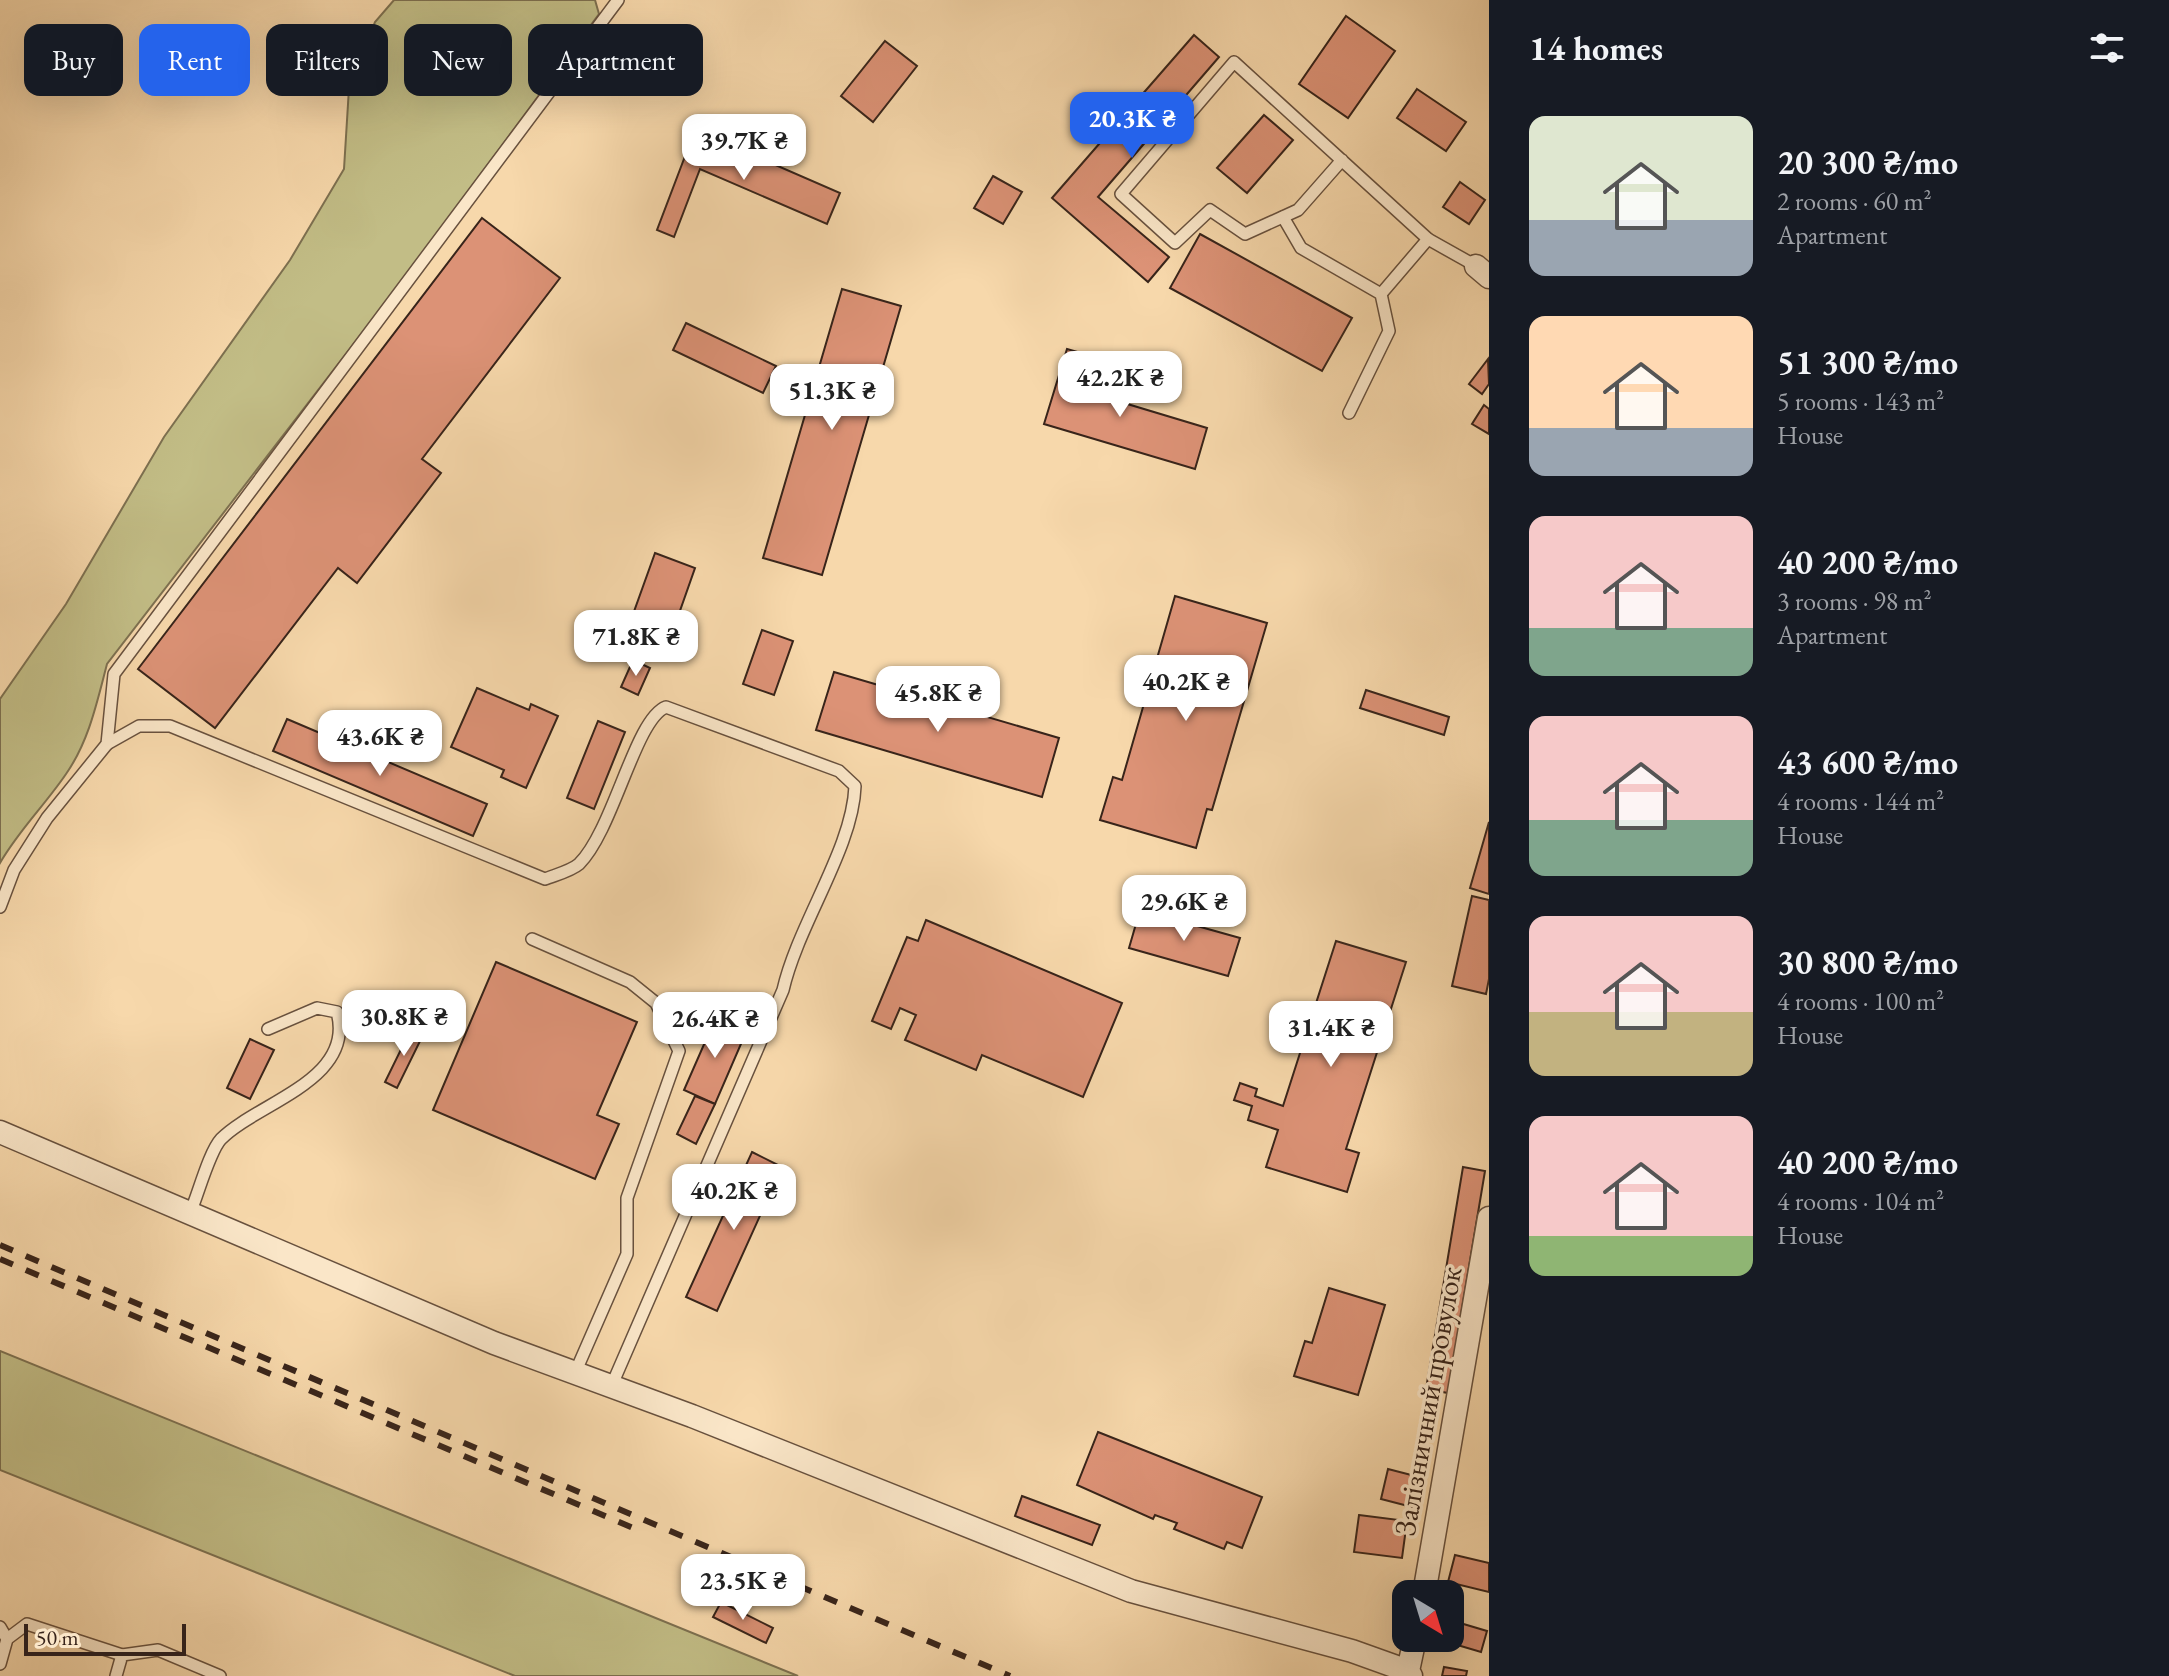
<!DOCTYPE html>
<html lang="en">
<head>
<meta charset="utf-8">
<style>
  body { margin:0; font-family:"EB Garamond",serif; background:#20242c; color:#f1f3f6; height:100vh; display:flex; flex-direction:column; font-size:30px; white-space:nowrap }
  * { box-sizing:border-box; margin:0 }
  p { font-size:26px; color:#9ea1a6 }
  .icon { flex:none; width:44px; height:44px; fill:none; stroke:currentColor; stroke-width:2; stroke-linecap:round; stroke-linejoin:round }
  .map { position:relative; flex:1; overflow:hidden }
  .side { display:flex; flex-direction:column; background:#171b24; width:680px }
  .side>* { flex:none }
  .top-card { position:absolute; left:24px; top:24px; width:760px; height:72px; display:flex; gap:16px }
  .needle { width:52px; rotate:142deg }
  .controls { position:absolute; left:1392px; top:1580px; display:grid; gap:16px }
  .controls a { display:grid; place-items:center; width:72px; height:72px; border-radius:16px; background:#171b24; box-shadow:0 8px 32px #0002; font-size:40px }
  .scale { position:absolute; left:24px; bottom:20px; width:162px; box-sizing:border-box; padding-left:8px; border:4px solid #38241a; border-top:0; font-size:22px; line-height:28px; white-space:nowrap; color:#38241a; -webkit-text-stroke:6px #fae6c8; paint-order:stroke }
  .price { position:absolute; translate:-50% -68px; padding:0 18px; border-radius:16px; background:#fff; color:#222; font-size:26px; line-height:52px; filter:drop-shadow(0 2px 4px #0008) }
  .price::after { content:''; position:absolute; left:50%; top:48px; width:24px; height:18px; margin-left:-12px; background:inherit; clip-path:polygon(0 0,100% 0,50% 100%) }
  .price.selected { background:#2563eb; color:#fff }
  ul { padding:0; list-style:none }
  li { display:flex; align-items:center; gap:24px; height:200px; padding:0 40px }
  li span { display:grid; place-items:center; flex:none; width:224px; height:160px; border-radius:16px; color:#555 }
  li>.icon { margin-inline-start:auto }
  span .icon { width:96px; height:96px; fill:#fffc; stroke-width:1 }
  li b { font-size:34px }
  h2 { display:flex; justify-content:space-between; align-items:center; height:96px; padding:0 40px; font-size:34px }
  .tag { padding:0 28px; border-radius:16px; background:#171b24; box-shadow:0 8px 32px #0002; font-size:28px; line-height:72px }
  .tag.selected { background:#2563eb; color:#fff }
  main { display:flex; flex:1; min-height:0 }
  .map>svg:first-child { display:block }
  .green { fill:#c2bd86; stroke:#7d7050; stroke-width:2 }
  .building { fill:#dc9276; stroke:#38241a; stroke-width:2 }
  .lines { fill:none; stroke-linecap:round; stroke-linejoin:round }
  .service-casing { stroke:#68513e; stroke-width:14 }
  .minor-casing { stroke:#68513e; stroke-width:25 }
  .service { stroke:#fae6c8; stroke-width:11 }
  .minor { stroke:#fae6c8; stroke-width:22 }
  .rail { stroke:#38241a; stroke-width:6; stroke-dasharray:14 14; stroke-linecap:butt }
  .labels { text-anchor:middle; stroke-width:7; stroke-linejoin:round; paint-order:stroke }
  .street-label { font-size:30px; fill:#38241a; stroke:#fae6c8 }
</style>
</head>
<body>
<main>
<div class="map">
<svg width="1489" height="1676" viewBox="0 0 1489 1676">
  <rect width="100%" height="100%" fill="#f7d8ab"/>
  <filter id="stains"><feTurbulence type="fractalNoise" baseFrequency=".0025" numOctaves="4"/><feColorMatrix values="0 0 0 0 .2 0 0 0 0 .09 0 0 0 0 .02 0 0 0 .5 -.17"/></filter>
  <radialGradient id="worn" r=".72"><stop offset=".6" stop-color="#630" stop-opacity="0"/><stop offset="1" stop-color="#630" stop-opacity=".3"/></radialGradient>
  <g class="green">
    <path d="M394,0H595L599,14L396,289L107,664C97,702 89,741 66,774C45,805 19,830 0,863V699L66,604L164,437L290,260L344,169L349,88L375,22Z"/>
    <path d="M0,1351L798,1676H515L0,1470Z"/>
  </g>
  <g class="building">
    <path d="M1346,16L1395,51L1348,118L1299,84Z"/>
    <path d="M1194,35L1219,57L1098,197L1169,257L1148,282L1052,198Z"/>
    <path d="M885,41L917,66L873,122L841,96Z"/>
    <path d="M1417,89L1466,122L1446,151L1397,118Z"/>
    <path d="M1264,115L1293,140L1247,193L1217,168Z"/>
    <path d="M695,130L840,193L827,224L700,169L674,237L657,230Z"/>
    <path d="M993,176L1022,192L1003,224L974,208Z"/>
    <path d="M1460,182L1485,200L1469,224L1443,207Z"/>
    <path d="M482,218L560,278L422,459L441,473L357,583L338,568L215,728L138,669Z"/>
    <path d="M1200,234L1352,318L1322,371L1170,288Z"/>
    <path d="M842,289L901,306L822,575L763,558Z"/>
    <path d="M686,323L776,366L763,393L673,350Z"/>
    <path d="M1067,349L1091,356L1081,390L1207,428L1195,469L1044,424Z"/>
    <path d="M1488,359L1489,384L1482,394L1469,384Z"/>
    <path d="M1484,405L1489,409V434L1472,424Z"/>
    <path d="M655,553L695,568L663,659L622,645Z"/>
    <path d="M1175,596L1267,623L1212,810L1207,809L1196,848L1100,820L1113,777L1122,780Z"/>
    <path d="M762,630L793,641L774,695L743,684Z"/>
    <path d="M633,660L650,668L638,695L621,687Z"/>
    <path d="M834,672L1059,738L1042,797L816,730Z"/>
    <path d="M477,688L529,710L531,704L558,716L526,788L501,777L504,770L451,747Z"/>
    <path d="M1366,690L1449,717L1444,735L1360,708Z"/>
    <path d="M287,719L487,804L473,836L273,751Z"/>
    <path d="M598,721L625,732L594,809L567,798Z"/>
    <path d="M1489,822V894L1470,888Z"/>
    <path d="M1472,896L1489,900V979L1486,994L1452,986Z"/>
    <path d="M1140,910L1240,938L1228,976L1129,948Z"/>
    <path d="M926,920L1122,1003L1083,1097L982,1055L976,1070L905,1040L916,1015L900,1008L891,1029L872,1021L907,937L918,941Z"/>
    <path d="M1336,941L1406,962L1346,1149L1359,1153L1347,1192L1266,1167L1278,1130L1248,1120L1252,1106L1234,1100L1240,1083L1257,1089L1255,1096L1283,1106Z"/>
    <path d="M496,962L637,1022L597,1115L619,1124L595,1179L433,1110Z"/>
    <path d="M716,1017L747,1030L715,1104L684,1090Z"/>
    <path d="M411,1029L423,1035L397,1088L385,1082Z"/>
    <path d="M250,1039L274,1050L250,1099L227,1088Z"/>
    <path d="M695,1096L715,1104L696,1144L677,1134Z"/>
    <path d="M752,1152L782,1167L717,1311L686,1297Z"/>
    <path d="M1463,1167L1485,1171L1448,1393L1426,1389Z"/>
    <path d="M1329,1288L1385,1305L1358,1395L1294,1376L1305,1341L1312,1343Z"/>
    <path d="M1098,1432L1262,1497L1242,1548L1227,1542L1224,1549L1174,1529L1177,1523L1155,1515L1153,1519L1077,1485Z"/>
    <path d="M1388,1469L1419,1477L1412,1507L1381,1499Z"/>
    <path d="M1022,1496L1100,1525L1092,1545L1015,1516Z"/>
    <path d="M1359,1515L1407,1521L1402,1558L1354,1552Z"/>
    <path d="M1455,1555L1489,1563V1592L1448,1582Z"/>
    <path d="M721,1602L773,1628L766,1643L713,1617Z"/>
    <path d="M1450,1620L1487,1631L1481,1652L1437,1639L1450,1638Z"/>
    <path d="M1444,1667L1467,1671L1466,1676H1442Z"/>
  </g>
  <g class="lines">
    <g class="service-casing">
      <g id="service">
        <path d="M1342,160L1298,210L1245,234L1210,210L1175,243L1121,194L1234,62L1428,239L1476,266"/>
        <path d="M1283,217L1301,248L1381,294L1389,331L1349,413"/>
        <path d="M1381,294L1428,239"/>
        <path d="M107,744L139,726H170L545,879C555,875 571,871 579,864C614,829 635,719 666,707L839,771L855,786C853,848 798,924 783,990L611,1387"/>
        <path d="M0,907L14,870L47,818L107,744L114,674L618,0"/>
        <path d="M532,939L630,982L656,1003L679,1051L627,1198V1254L575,1373"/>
        <path d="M190,1213C198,1195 209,1152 221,1139C258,1102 356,1080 337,1012L317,1008L268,1029"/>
        <path d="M0,1627L7,1639"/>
        <path d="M0,1664L7,1639L27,1624L122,1655"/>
        <path d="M116,1676L122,1655L158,1650L220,1676"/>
      </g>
    </g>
    <g class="minor-casing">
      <g id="minor">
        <path d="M1476,266L1489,277"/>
        <path d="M0,1132L494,1343L692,1416L1131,1591L1352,1651L1408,1671"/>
        <path d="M1424,1594L1489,1218"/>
        <path d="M1411,1676L1408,1671L1415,1638"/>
      </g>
    </g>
    <use href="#service" class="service"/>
    <use href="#minor" class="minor"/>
    <g class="rail">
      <path d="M0,1245L1010,1676"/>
      <path d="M0,1259L638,1530"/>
    </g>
  </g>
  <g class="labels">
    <g class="street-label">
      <text transform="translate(1428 1401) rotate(-80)" y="10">Залізничний провулок</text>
    </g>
  </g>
  <rect width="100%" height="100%" filter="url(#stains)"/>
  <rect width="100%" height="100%" fill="url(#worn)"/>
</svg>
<div class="controls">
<a><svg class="needle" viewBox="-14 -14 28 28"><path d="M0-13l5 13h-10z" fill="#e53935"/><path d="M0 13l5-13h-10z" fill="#9ea1a6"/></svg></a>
</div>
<div class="scale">50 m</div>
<b class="price selected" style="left:1132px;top:160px">20.3K ₴</b>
<b class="price" style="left:744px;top:182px">39.7K ₴</b>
<b class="price" style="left:1120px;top:419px">42.2K ₴</b>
<b class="price" style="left:832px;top:432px">51.3K ₴</b>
<b class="price" style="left:636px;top:678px">71.8K ₴</b>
<b class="price" style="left:1186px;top:723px">40.2K ₴</b>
<b class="price" style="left:938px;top:734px">45.8K ₴</b>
<b class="price" style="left:380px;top:778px">43.6K ₴</b>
<b class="price" style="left:1184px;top:943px">29.6K ₴</b>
<b class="price" style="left:404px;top:1058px">30.8K ₴</b>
<b class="price" style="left:715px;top:1060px">26.4K ₴</b>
<b class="price" style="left:1331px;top:1069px">31.4K ₴</b>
<b class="price" style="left:734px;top:1232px">40.2K ₴</b>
<b class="price" style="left:743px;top:1622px">23.5K ₴</b>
<div class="top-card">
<a class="tag">Buy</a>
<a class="tag selected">Rent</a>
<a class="tag">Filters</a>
<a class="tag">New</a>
<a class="tag">Apartment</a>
</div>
</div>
<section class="side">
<h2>14 homes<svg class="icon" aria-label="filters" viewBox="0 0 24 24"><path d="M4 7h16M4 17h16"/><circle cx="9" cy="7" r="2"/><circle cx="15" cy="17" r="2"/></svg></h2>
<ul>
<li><span style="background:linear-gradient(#dfe7d0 65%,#9aa5b1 0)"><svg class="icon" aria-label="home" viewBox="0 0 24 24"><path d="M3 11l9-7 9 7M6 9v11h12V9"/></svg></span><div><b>20 300 ₴/mo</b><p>2 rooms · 60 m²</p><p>Apartment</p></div></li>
<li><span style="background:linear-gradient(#ffd9b3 70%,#9aa5b1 0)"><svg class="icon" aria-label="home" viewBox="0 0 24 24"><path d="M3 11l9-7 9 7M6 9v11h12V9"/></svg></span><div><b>51 300 ₴/mo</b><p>5 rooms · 143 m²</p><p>House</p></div></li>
<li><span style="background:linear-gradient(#f6c9c9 70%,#7fa58c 0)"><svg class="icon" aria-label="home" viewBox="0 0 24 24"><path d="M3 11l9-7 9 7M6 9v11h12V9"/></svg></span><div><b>40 200 ₴/mo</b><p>3 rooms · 98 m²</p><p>Apartment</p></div></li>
<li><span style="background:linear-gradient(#f6c9c9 65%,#7fa58c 0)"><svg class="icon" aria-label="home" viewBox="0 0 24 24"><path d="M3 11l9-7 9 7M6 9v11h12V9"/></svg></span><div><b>43 600 ₴/mo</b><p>4 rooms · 144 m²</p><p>House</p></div></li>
<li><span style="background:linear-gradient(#f6c9c9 60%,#c2b280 0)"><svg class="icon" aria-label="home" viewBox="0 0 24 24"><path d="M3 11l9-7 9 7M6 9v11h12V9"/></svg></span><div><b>30 800 ₴/mo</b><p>4 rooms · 100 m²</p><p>House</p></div></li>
<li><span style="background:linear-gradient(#f6c9c9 75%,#8fb573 0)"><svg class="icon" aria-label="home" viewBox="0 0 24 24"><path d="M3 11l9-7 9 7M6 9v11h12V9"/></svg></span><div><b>40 200 ₴/mo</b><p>4 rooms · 104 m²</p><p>House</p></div></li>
</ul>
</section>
</main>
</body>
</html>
